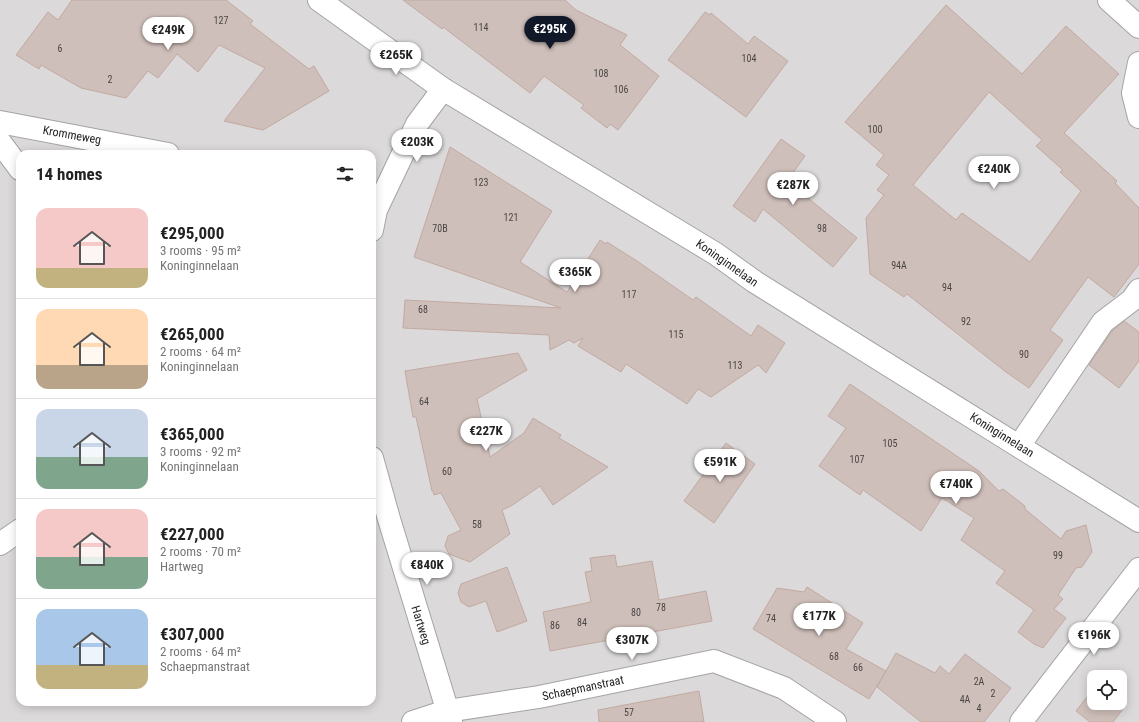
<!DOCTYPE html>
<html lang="en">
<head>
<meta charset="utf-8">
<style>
  body { margin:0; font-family:"Roboto Condensed",sans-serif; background:#f2f2f2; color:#222; height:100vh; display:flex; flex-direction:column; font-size:15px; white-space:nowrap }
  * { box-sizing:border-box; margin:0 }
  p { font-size:13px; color:#767676 }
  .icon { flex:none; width:22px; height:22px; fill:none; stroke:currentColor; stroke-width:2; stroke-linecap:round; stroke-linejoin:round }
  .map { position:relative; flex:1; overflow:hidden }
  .details { position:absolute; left:16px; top:150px; width:360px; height:556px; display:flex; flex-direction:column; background:#fff; border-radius:12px; box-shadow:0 2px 10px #0003 }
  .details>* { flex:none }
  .buttons { position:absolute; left:1087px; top:670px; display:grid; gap:8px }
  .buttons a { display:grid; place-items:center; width:40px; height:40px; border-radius:8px; background:#fff; box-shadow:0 2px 10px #0003; font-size:20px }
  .price { position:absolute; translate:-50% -34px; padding:0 9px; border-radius:14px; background:#fff; color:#222; font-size:13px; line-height:26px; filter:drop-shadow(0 1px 2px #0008) }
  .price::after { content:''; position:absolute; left:50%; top:24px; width:12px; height:9px; margin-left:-6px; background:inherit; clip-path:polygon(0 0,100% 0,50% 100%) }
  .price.active { background:#111827; color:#fff }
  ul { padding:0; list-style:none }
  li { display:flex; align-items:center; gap:12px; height:100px; padding:0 20px }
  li+li { border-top:1px solid #e0e0e0 }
  li span { display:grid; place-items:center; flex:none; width:112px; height:80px; border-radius:12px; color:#555 }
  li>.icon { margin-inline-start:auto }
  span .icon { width:48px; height:48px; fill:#fffc; stroke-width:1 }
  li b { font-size:17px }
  h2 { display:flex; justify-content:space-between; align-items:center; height:48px; padding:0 20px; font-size:17px }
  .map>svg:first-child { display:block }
  .residential { fill:#dbd9da; fill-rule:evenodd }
  .building { fill:#cfbfba; stroke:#c2a9a2; fill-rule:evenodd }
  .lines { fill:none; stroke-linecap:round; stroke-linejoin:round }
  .minor-casing { stroke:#a4a4a4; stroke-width:24 }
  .minor { stroke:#fff; stroke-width:22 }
  .labels { text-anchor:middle; stroke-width:3.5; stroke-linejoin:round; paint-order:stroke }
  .number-label { font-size:10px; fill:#4a4644 }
  .street-label { font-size:12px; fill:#1d1d1d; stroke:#fff }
</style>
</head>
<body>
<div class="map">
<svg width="1139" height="722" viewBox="0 0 1139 722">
  <rect width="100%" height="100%" fill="#efe7e1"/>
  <path class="residential" d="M0,0H1139V722H0ZM20,154H372V702H20ZM1094,677H1120V703H1094Z"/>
  <g class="building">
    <path d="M72,0H226L253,21L250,24L309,69L314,66L329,91L263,130L224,121L265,68L219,45L198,72L177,54L158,78L148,71L126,98L81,88L41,65L39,69L16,55L48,12L58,20Z"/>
    <path d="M403,0H565L576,10L627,35L620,45L659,76L618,130L610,124L607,128L581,108L584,105L544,76L530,93L443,27L442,29Z"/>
    <path d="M946,5L1022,74L1066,26L1119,74L1064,133L1117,181L1115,183L1139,208V264L1114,297L1088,277L1050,330L1063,340L1029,388L1006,372L907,294L904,297L870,274L866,218L884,195L877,190L889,175L876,165L884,155L845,122ZM989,92L1042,140L1036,146L1063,170L1060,172L1081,191L1030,262L962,213L956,220L913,185Z"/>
    <path d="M705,12L710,15L711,13L748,44L754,36L788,61L746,117L668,60Z"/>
    <path d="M781,139L805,156L787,181L857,238L833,267L763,209L755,222L733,206Z"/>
    <path d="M450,147L552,211L520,262L567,292L600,240L606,244L607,242L637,261L693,300L696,297L751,336L758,325L785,343L766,373L758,365L711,397L698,389L687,404L626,364L621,372L578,346L583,338L574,343L569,340L550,350L549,335L403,328L405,300L561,308L414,257Z"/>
    <path d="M1124,321L1139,332V361L1119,388L1089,365L1112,331Z"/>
    <path d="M518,353L527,370L477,399L490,457L524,433L533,418L561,435L559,438L608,467L553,505L540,486L511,506L502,510L510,534L470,562L449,554L445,546L448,536L461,530L441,493L434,495L433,491H432L416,417H413L405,371Z"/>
    <path d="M850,384L979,471L999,491L1003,489L1025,506V509L1061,539L1066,531L1086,525L1092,552L1082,567L1076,568L1058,595L1063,599L1054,609L1066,618L1043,648L1034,644L1018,632L1034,610L996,583L1005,571L961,540L974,518L942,498L921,531L863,490L860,495L819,466L846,428L828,416Z"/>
    <path d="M726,443L755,464L714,523L684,501Z"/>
    <path d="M615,555L617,567L652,561L659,600L706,591L712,621L550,651L543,612L591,602L585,572L592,571L590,558Z"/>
    <path d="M507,567L527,621L497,632L486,601L469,607L461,602L458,593L461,584Z"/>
    <path d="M807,587L863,623L846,649L886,671L869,699L753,629L777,588L804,592Z"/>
    <path d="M896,653L935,673L940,666L949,674L965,654L1011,688L984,722H921L877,687Z"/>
    <path d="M1094,688V703H1120V700L1126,705L1113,722H1090L1076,711Z"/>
    <path d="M699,691L704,722H599L598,710Z"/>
  </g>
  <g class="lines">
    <g class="minor-casing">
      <g id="minor">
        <path d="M319,0L443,89L716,254L755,282L1139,521"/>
        <path d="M1109,0L1139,27"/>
        <path d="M1139,63L1133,93L1139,117"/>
        <path d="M0,122L168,154"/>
        <path d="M0,142L20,169"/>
        <path d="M372,230L376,210L417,124L443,89"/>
        <path d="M1019,446L1103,322L1132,300L1139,290"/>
        <path d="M372,458L389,519L451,722"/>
        <path d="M0,544L20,530"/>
        <path d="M413,722L447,711L539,697L714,661L784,688L835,722"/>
        <path d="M1021,722L1139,569"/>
      </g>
    </g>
    <use href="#minor" class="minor"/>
  </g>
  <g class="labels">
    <g class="number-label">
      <text x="221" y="24">127</text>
      <text x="481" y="31">114</text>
      <text x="60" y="52">6</text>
      <text x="749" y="62">104</text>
      <text x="601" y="77">108</text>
      <text x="110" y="83">2</text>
      <text x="621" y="93">106</text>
      <text x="875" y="133">100</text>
      <text x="481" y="186">123</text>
      <text x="511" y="221">121</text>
      <text x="440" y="232">70B</text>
      <text x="822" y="232">98</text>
      <text x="899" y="269">94A</text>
      <text x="947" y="291">94</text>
      <text x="629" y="298">117</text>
      <text x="423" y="313">68</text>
      <text x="966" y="325">92</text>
      <text x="676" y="338">115</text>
      <text x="1024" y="358">90</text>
      <text x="735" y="369">113</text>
      <text x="424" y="405">64</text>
      <text x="890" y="447">105</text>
      <text x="857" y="463">107</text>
      <text x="447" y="475">60</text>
      <text x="477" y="528">58</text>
      <text x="1058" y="559">99</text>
      <text x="661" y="611">78</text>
      <text x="636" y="616">80</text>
      <text x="771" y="622">74</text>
      <text x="582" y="626">84</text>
      <text x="555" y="629">86</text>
      <text x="834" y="660">68</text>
      <text x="858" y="671">66</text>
      <text x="979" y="685">2A</text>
      <text x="993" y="697">2</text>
      <text x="965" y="703">4A</text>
      <text x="979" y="712">4</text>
      <text x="629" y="716">57</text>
    </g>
    <g class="street-label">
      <text transform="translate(72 135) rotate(10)" y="4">Krommeweg</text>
      <text transform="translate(727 263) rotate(35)" y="4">Koninginnelaan</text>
      <text transform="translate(1002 435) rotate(32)" y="4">Koninginnelaan</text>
      <text transform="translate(421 625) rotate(73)" y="4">Hartweg</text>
      <text transform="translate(583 688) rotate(-12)" y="4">Schaepmanstraat</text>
    </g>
  </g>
</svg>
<div class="buttons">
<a><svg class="icon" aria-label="locate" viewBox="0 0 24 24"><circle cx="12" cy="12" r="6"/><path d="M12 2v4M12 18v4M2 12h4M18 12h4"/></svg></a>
</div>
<b class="price active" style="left:550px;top:50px">€295K</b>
<b class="price" style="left:168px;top:51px">€249K</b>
<b class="price" style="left:396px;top:76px">€265K</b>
<b class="price" style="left:417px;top:163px">€203K</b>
<b class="price" style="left:994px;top:190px">€240K</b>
<b class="price" style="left:793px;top:206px">€287K</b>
<b class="price" style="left:575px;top:293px">€365K</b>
<b class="price" style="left:486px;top:452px">€227K</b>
<b class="price" style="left:720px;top:483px">€591K</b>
<b class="price" style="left:956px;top:505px">€740K</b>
<b class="price" style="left:427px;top:586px">€840K</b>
<b class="price" style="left:819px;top:637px">€177K</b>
<b class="price" style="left:1094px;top:656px">€196K</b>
<b class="price" style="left:632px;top:661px">€307K</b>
<section class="details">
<h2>14 homes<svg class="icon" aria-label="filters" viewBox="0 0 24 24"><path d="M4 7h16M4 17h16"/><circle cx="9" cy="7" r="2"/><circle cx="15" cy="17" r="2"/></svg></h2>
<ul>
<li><span style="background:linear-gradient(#f6c9c9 75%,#c2b280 0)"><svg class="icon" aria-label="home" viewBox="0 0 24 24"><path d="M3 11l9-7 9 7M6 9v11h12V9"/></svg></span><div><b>€295,000</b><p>3 rooms · 95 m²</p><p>Koninginnelaan</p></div></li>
<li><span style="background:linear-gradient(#ffd9b3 70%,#b9a48a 0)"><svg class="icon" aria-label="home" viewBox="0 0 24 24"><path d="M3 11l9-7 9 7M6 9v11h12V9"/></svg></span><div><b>€265,000</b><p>2 rooms · 64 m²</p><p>Koninginnelaan</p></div></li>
<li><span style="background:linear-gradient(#c9d6e8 60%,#7fa58c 0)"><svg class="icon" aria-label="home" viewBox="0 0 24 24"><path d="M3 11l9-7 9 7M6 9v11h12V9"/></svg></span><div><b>€365,000</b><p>3 rooms · 92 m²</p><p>Koninginnelaan</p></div></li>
<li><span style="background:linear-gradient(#f6c9c9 60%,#7fa58c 0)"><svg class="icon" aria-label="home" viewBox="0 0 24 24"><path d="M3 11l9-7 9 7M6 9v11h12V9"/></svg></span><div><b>€227,000</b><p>2 rooms · 70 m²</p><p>Hartweg</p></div></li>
<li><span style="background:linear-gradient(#a9c7e8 70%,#c2b280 0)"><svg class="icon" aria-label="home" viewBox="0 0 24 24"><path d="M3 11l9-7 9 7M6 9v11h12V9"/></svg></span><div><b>€307,000</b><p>2 rooms · 64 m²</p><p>Schaepmanstraat</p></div></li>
</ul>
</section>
</div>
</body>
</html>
